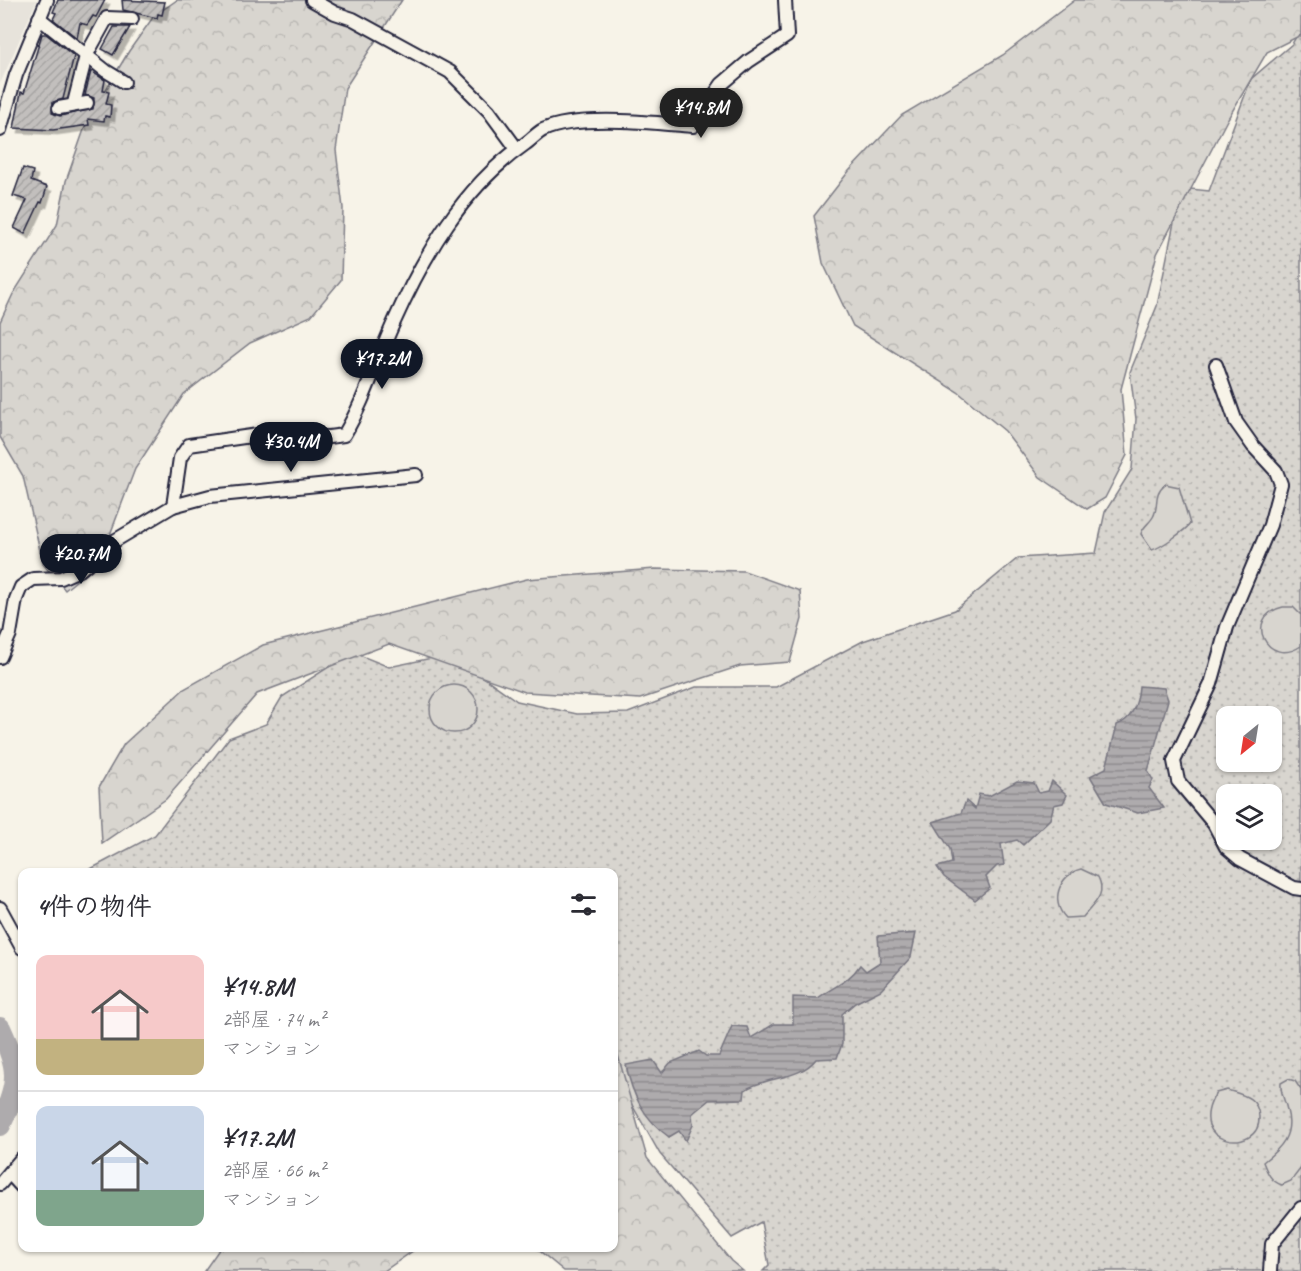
<!DOCTYPE html>
<html lang="ja">
<head>
<meta charset="utf-8">
<style>
  body { margin:0; font-family:Caveat,"Klee One",sans-serif; background:#f7f7f7; color:#2b2b33; height:100vh; display:flex; flex-direction:column; font-size:22px; white-space:nowrap }
  * { box-sizing:border-box; margin:0 }
  p { font-size:20px; color:#7c7c81 }
  .icon { flex:none; width:33px; height:33px; fill:none; stroke:currentColor; stroke-width:2; stroke-linecap:round; stroke-linejoin:round }
  .map { position:relative; flex:1; overflow:hidden }
  .side { position:absolute; left:18px; top:868px; width:600px; height:384px; display:flex; flex-direction:column; background:#fff; border-radius:12px; box-shadow:0 2px 4px #0004 }
  .side>* { flex:none }
  .needle { width:39px; rotate:210deg }
  .tools { position:absolute; left:1216px; top:706px; display:grid; gap:12px }
  .tools a { display:grid; place-items:center; width:66px; height:66px; border-radius:12px; background:#fff; box-shadow:0 2px 4px #0004; font-size:30px }
  .price { position:absolute; translate:-50% -51px; padding:0 14px; border-radius:21px; background:#111827; color:#fff; font-size:20px; line-height:39px; filter:drop-shadow(0 2px 3px #0008) }
  .price::after { content:''; position:absolute; left:50%; top:36px; width:18px; height:14px; margin-left:-9px; background:inherit; clip-path:polygon(0 0,100% 0,50% 100%) }
  .price.selected { background:#222; color:#fff }
  ul { padding:0; list-style:none }
  li { display:flex; align-items:center; gap:18px; height:150px; padding:0 18px }
  li+li { border-top:2px solid #e1e1e2 }
  li span { display:grid; place-items:center; flex:none; width:168px; height:120px; border-radius:12px; color:#555 }
  li>.icon { margin-inline-start:auto }
  span .icon { width:72px; height:72px; fill:#fffc; stroke-width:1 }
  li b { font-size:26px }
  h2 { display:flex; justify-content:space-between; align-items:center; height:72px; padding:0 18px; font-size:26px }
  .map>svg:first-child { display:block }
  .built { fill:#e7e3db }
  .grass { fill:url(#grass-dots); stroke:#7d7c85; stroke-width:1.5; fill-rule:evenodd }
  .forest { fill:url(#forest-crowns); stroke:#7d7c85; stroke-width:1.5 }
  .green { fill:#d8d5cf; stroke:#7d7c85; stroke-width:1.5 }
  .water { fill:url(#water-rules); stroke:#76747f; stroke-width:1.5 }
  .lines { fill:none; stroke-linecap:round; stroke-linejoin:round }
  .river { stroke:#aeabad; stroke-width:22 }
  .building { fill:url(#building-hatch); stroke:#22223b; stroke-width:1.5; filter:url(#shadow) }
  .minor-casing { stroke:#22223b; stroke-width:16 }
  .minor { stroke:#f7f3e8; stroke-width:12 }
</style>
</head>
<body>
<div class="map">
<svg width="1301" height="1271" viewBox="0 0 1301 1271">
  <defs>
    <pattern id="grass-dots" width="8" height="8" patternUnits="userSpaceOnUse" patternTransform="scale(1.5)"><rect width="8" height="8" fill="#d8d5cf"/><path d="M2 2h.1M6 6h.1" fill="none" stroke="#b9b7b3" stroke-width="1.8" stroke-linecap="round"/></pattern>
    <pattern id="forest-crowns" width="20" height="18" patternUnits="userSpaceOnUse" patternTransform="scale(1.5)"><rect width="20" height="18" fill="#d8d5cf"/><path d="M2 6a3 3 0 1 1 6 0M12 15a3 3 0 1 1 6 0" fill="none" stroke="#b9b7b3"/></pattern>
    <pattern id="water-rules" width="6" height="5" patternUnits="userSpaceOnUse" patternTransform="scale(1.5)"><rect width="6" height="5" fill="#aeabad"/><path d="M0 2.5h6" fill="none" stroke="#8d8b8e"/></pattern>
    <pattern id="building-hatch" width="6" height="6" patternUnits="userSpaceOnUse" patternTransform="scale(1.5)"><rect width="6" height="6" fill="#c2bfbd"/><path d="M-1 1l2-2M0 6l6-6M5 7l2-2" fill="none" stroke="#a6a4a3"/></pattern>
    <filter id="shadow"><feDropShadow dx="4.5" dy="4.5" stdDeviation="0" flood-color="#0004"/></filter>
  </defs>
  <rect width="100%" height="100%" fill="#f7f3e8"/>
  <filter id="ink" filterUnits="userSpaceOnUse"><feTurbulence type="fractalNoise" baseFrequency=".0167" numOctaves="2"/><feDisplacementMap in="SourceGraphic" scale="12" xChannelSelector="R" yChannelSelector="G"/><feConvolveMatrix kernelMatrix="1 2 1 2 8 2 1 2 1" color-interpolation-filters="sRGB"/></filter>
  <g filter="url(#ink)">
    <path class="built" d="M0,0H37L0,84Z"/>
    <path class="grass" d="M1301,28V1271H763L769,1265L761,1222L732,1238L660,1154L614,1073V873H83L155,835L229,738L266,724L282,697L352,652L389,667L451,654L517,701L577,714L628,713L696,687H776L863,641L955,610L1018,558L1096,553L1105,512L1132,469L1136,419L1130,372L1157,306L1181,188L1209,191L1251,79L1292,44ZM1227,717H1272V762H1227ZM1227,795H1272V840H1227Z"/>
    <g class="forest">
      <path d="M177,0H402L345,88L336,150L343,208L341,280L311,316L250,343L184,394L135,469L100,561L65,590L43,564L23,476L0,437V322L13,294L57,225L66,181L87,121L129,51L154,16Z"/>
      <path d="M1075,0H1301V35L1267,52L1227,120L1157,254L1121,389L1127,455L1105,498L1087,509L1040,477L1005,431L958,392L853,326L823,263L814,216L849,171L902,115L1003,55Z"/>
      <path d="M655,569L744,571L800,591L802,619L790,662L740,666L640,699L525,692L389,644L257,694L166,799L102,843L99,787L124,744L184,689L263,645L527,579Z"/>
      <path d="M614,1041L647,1158L731,1261L743,1271H564L536,1248H614Z"/>
      <path d="M220,1248H417L384,1271H204Z"/>
    </g>
    <g class="green">
      <path d="M1165,484L1179,487L1190,524C1186,530 1160,548 1152,550L1141,534C1143,526 1149,524 1153,517C1160,505 1152,495 1165,484Z"/>
      <path d="M1283,607H1293L1301,615V646C1267,669 1242,616 1283,607Z"/>
      <circle cx="454" cy="709" r="24"/>
      <path d="M1081,869L1098,877C1107,895 1094,903 1083,917L1066,918C1049,901 1060,874 1081,869Z"/>
      <path d="M1288,1079L1295,1081L1301,1090V1168L1291,1181L1282,1185C1271,1182 1267,1172 1263,1162C1281,1148 1294,1135 1287,1110C1285,1100 1280,1093 1281,1083Z"/>
      <path d="M1227,1090C1243,1095 1258,1097 1259,1117C1261,1156 1183,1147 1216,1093Z"/>
    </g>
    <g class="water">
      <path d="M1139,686L1164,688L1168,700L1148,771L1153,780L1149,788L1164,808L1138,813L1106,803L1090,776L1106,768L1117,725C1133,719 1138,701 1139,686Z"/>
      <path d="M1017,781L1034,783L1039,793L1048,791L1052,781L1067,795L1063,803L1054,805L1050,819L1023,845L1017,840L1001,844L1004,865L997,866L986,877L990,888L975,900L944,877L937,867L952,863L950,849L933,822L961,813L966,801L975,809L979,794L989,796Z"/>
      <path d="M916,933L911,957L894,976L881,990L855,1003L842,1014V1044L837,1058L816,1059C800,1080 767,1076 745,1090L744,1099L709,1100L692,1114L693,1125L686,1141L679,1131L669,1137C644,1119 632,1095 626,1065L653,1060L662,1073L670,1063L699,1051L706,1056H719L732,1026L747,1027L751,1038L774,1024H793V997L818,998C834,986 849,982 860,965L866,971L880,962L878,936Z"/>
    </g>
    <g class="lines">
      <path class="river" d="M0,1028C19,1070 21,1081 0,1125"/>
    </g>
    <g class="building">
      <path d="M58,0H105L96,17L93,16L87,25L80,23L77,38L53,19L56,13L53,12Z"/>
      <path d="M122,0L165,2L162,15L158,14L157,18L123,10Z"/>
      <path d="M114,27H130L113,55L102,49Z"/>
      <path d="M42,34H46L74,56L63,99L53,102L52,113L60,116L93,109L94,98L85,95L91,71L105,80L103,91L109,92L106,104L111,105L110,117L105,116L104,121L88,119L89,125L53,130L14,128L21,92L24,93Z"/>
      <path d="M23,168L33,171L31,181L47,187L42,203L40,202L25,234L14,228L27,200L13,196Z"/>
    </g>
    <g class="lines">
      <g class="minor-casing">
        <g id="minor">
          <path d="M312,0L335,13L353,19L450,72L489,111L517,149"/>
          <path d="M39,18L106,71L124,82"/>
          <path d="M74,103L86,56L107,18L132,19"/>
          <path d="M59,108L87,103"/>
          <path d="M0,130L16,75L47,0"/>
          <path d="M1216,365L1236,422L1253,446L1276,471L1281,484L1270,525L1227,627L1211,684L1174,761L1178,781L1214,824L1226,847L1240,859L1294,888L1301,889"/>
          <path d="M173,506L180,458L189,445L258,435L329,437L344,435C365,400 377,359 394,322C424,255 463,187 525,144C531,140 537,133 543,130C577,114 655,123 693,126L722,84L749,61L787,36L785,0"/>
          <path d="M0,657L10,634L16,599L21,587L33,579L61,578L81,569L116,540L173,506L210,496L416,475"/>
          <path d="M0,908L22,948"/>
          <path d="M10,1174L22,1187"/>
          <path d="M0,1184L22,1158"/>
          <path d="M1270,1271L1272,1244L1301,1208"/>
        </g>
      </g>
      <use href="#minor" class="minor"/>
    </g>
  </g>
</svg>
<div class="tools">
<a><svg class="needle" viewBox="-14 -14 28 28"><path d="M0-13l5 13h-10z" fill="#e53935"/><path d="M0 13l5-13h-10z" fill="#7c7c81"/></svg></a>
<a><svg class="icon" aria-label="layers" viewBox="0 0 24 24"><path d="M12 4l9 5-9 5-9-5zM3 14l9 5 9-5"/></svg></a>
</div>
<b class="price selected" style="left:701px;top:139px">¥14.8M</b>
<b class="price" style="left:382px;top:390px">¥17.2M</b>
<b class="price" style="left:291px;top:473px">¥30.4M</b>
<b class="price" style="left:81px;top:585px">¥20.7M</b>
<section class="side">
<h2>4件の物件<svg class="icon" aria-label="filters" viewBox="0 0 24 24"><path d="M4 7h16M4 17h16"/><circle cx="9" cy="7" r="2"/><circle cx="15" cy="17" r="2"/></svg></h2>
<ul>
<li><span style="background:linear-gradient(#f6c9c9 70%,#c2b280 0)"><svg class="icon" aria-label="home" viewBox="0 0 24 24"><path d="M3 11l9-7 9 7M6 9v11h12V9"/></svg></span><div><b>¥14.8M</b><p>2部屋 · 74 m²</p><p>マンション</p></div></li>
<li><span style="background:linear-gradient(#c9d6e8 70%,#7fa58c 0)"><svg class="icon" aria-label="home" viewBox="0 0 24 24"><path d="M3 11l9-7 9 7M6 9v11h12V9"/></svg></span><div><b>¥17.2M</b><p>2部屋 · 66 m²</p><p>マンション</p></div></li>
</ul>
</section>
</div>
</body>
</html>
